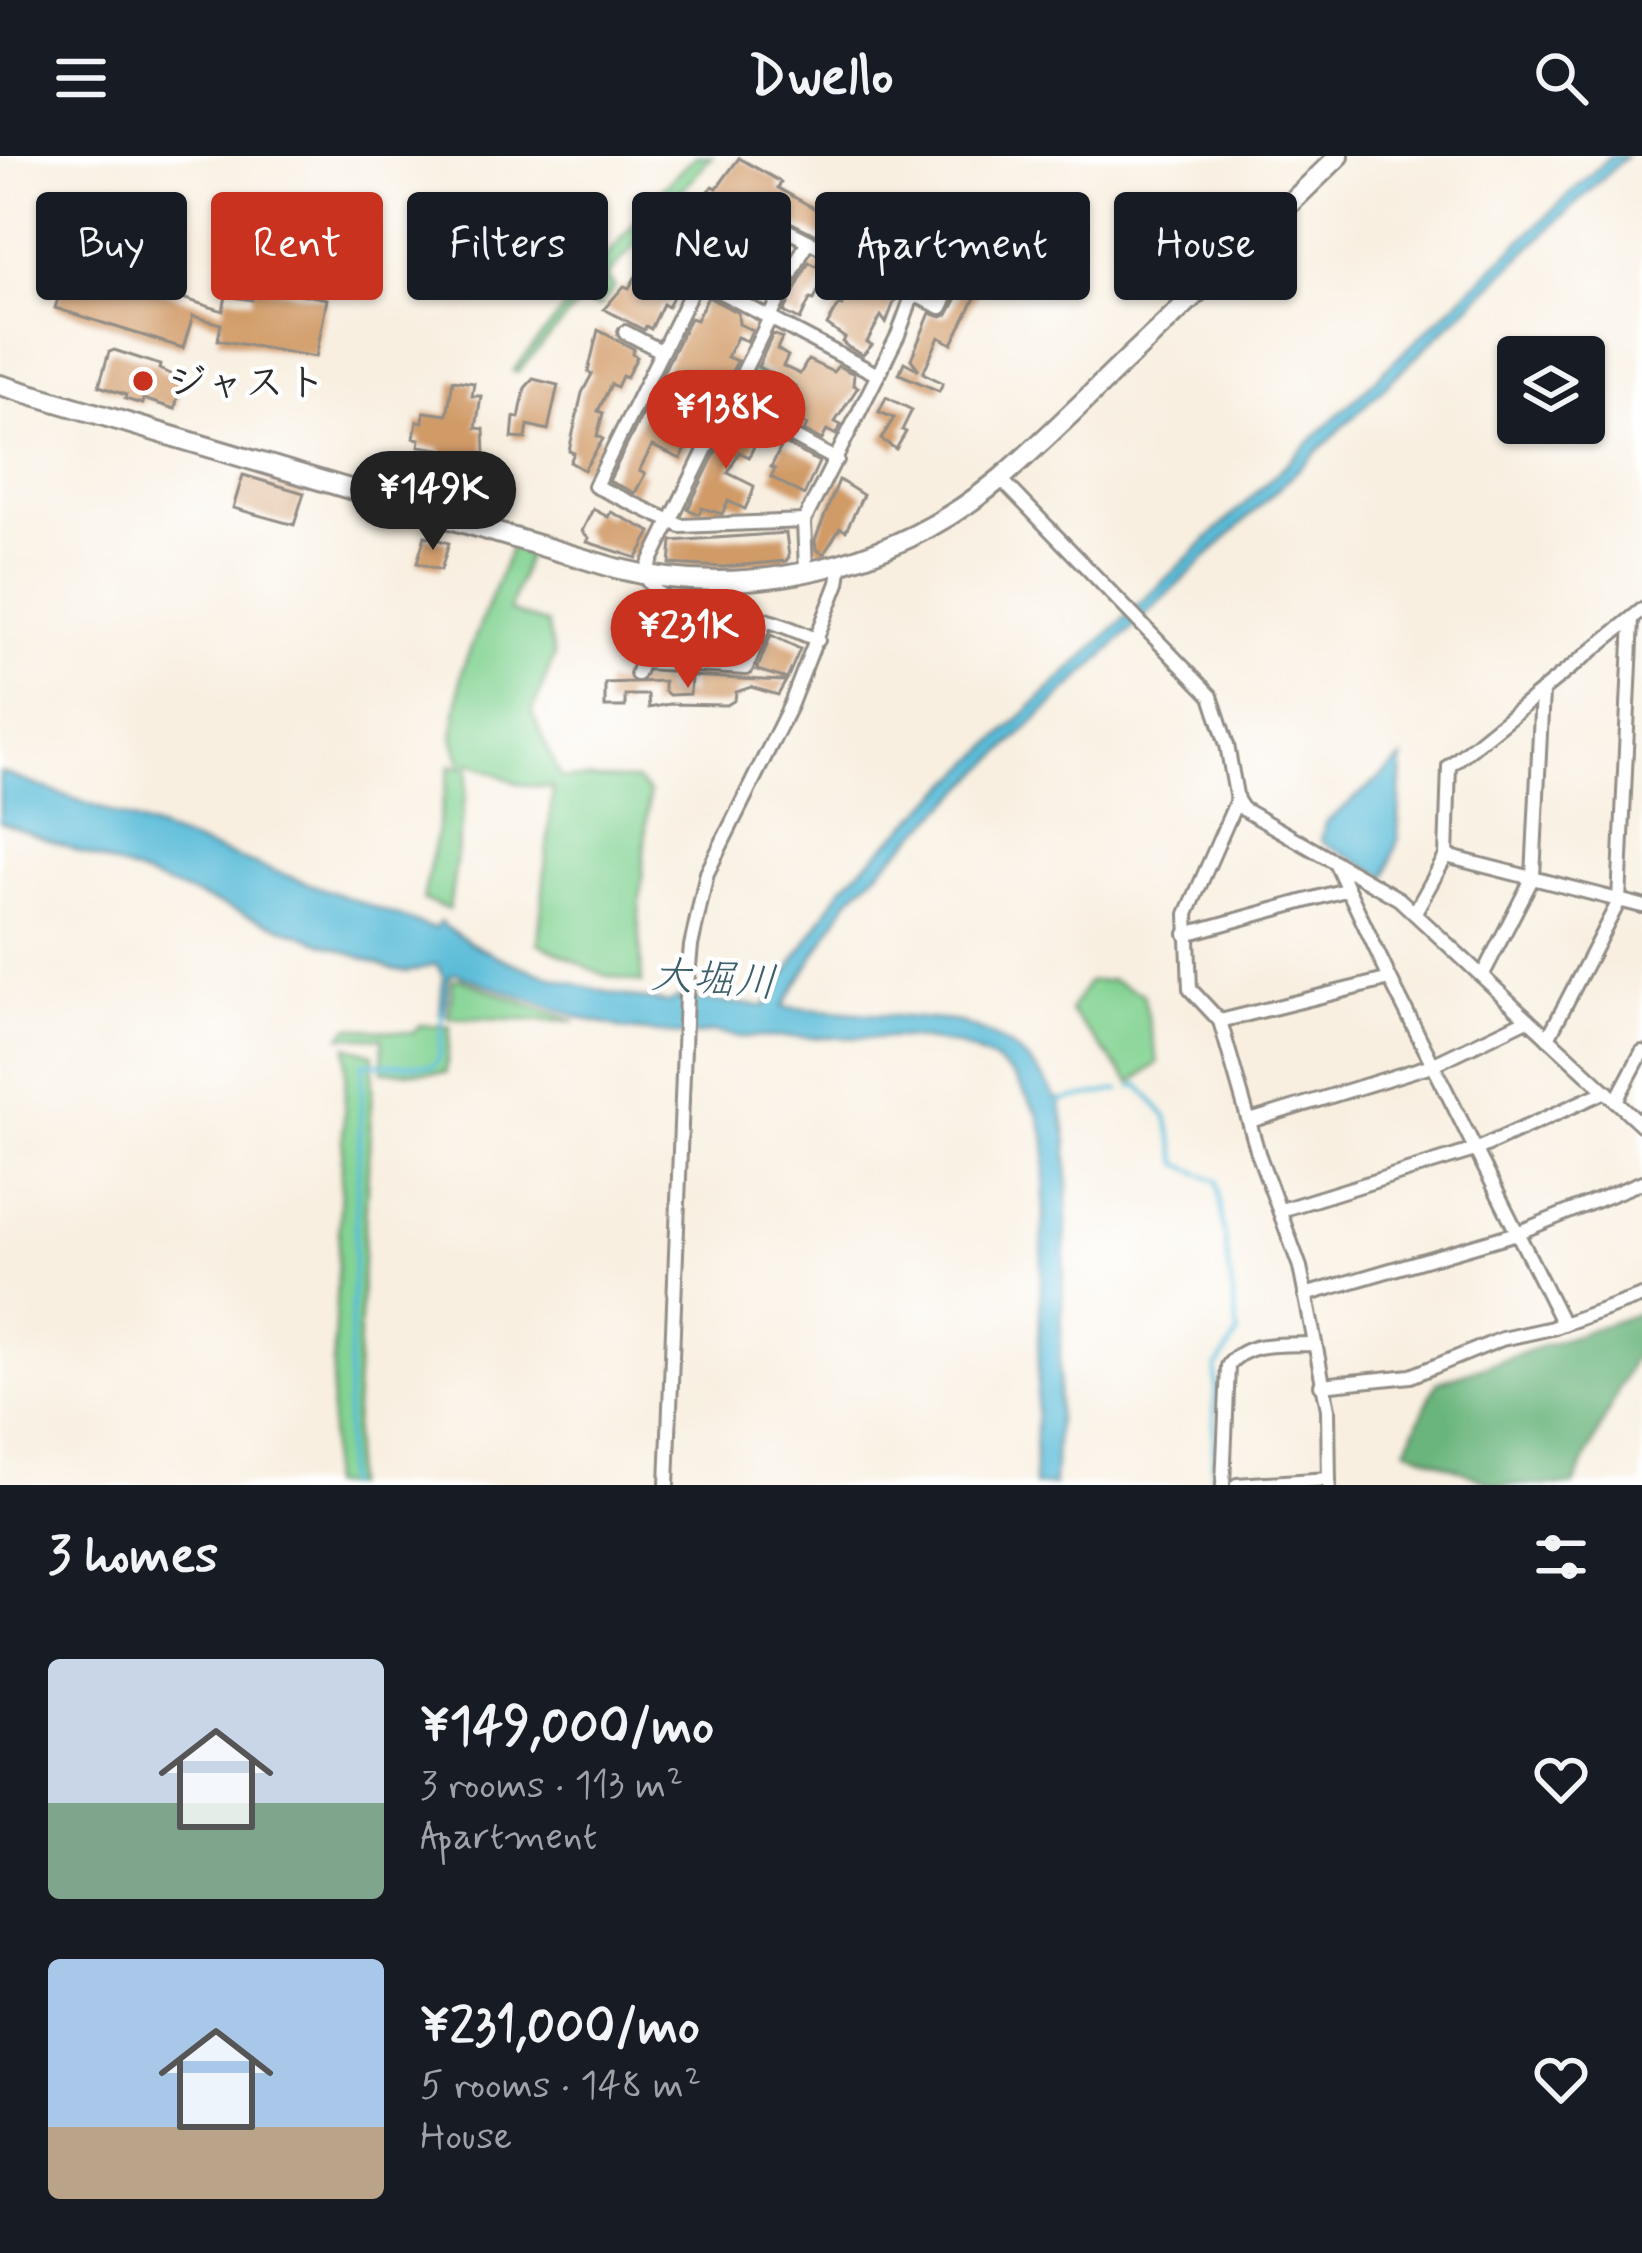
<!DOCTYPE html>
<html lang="en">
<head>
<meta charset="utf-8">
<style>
  body { margin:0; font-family:Mynerve,"Klee One",sans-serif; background:#242831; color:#f1f3f6; height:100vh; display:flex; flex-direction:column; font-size:45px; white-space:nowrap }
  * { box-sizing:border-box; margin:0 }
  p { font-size:39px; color:#9ea1a6 }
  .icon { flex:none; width:66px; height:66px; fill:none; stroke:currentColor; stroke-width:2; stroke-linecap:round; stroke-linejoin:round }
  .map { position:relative; height:1329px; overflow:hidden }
  .sheet { display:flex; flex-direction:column; background:#171b24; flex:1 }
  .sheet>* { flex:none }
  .top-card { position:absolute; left:36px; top:36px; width:1572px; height:108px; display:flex; gap:24px }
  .fabs { position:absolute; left:1497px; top:180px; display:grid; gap:24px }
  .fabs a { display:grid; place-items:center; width:108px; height:108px; border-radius:12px; background:#171b24; box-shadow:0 3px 9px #0004; font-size:60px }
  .price { position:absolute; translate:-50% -102px; padding:0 27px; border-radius:42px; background:#c8321e; color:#fff; font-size:39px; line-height:78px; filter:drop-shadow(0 3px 6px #0008) }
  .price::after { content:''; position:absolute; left:50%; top:72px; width:36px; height:27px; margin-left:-18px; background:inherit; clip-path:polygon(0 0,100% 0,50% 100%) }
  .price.selected { background:#222; color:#fff }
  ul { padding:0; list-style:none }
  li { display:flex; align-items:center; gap:36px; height:300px; padding:0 48px }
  li span { display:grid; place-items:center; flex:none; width:336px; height:240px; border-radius:12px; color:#555 }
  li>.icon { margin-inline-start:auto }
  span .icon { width:144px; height:144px; fill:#fffc; stroke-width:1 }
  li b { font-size:51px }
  h2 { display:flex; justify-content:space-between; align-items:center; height:144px; padding:0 48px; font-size:51px }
  .pill { padding:0 42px; border-radius:12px; background:#171b24; box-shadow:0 3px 9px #0004; font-size:42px; line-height:108px }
  .pill.selected { background:#c8321e; color:#fff }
  header { display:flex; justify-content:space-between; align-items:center; height:156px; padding:0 48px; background:#171b24; font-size:54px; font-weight:800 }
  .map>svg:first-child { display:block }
  .green { fill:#83d393; stroke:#577f5f; stroke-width:3 }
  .forest { fill:#6ab57d; stroke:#4a7054; stroke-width:3 }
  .water { fill:#5abcd8; stroke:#427482; stroke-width:3 }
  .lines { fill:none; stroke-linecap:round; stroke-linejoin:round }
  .stream { stroke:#5abcd8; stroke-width:4.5 }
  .building { fill:#d19b67 }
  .street-casing { stroke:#928d86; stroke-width:18 }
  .secondary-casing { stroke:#928d86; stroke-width:24 }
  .street { stroke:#fff; stroke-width:12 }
  .secondary { stroke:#fff; stroke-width:18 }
  .poi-dot { fill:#c8321e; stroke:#fff; stroke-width:4.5 }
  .labels { text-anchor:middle; stroke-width:9; stroke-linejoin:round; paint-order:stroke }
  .poi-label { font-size:39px; font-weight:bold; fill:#2b2b2b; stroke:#fff; text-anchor:start }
  .water-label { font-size:42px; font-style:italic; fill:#3b5e68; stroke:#fff }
</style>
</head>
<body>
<header><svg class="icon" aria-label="menu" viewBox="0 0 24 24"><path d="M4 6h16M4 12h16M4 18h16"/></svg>Dwello<svg class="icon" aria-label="search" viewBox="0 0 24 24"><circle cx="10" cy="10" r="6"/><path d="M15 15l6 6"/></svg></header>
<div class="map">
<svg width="1642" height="1329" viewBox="0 0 1642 1329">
  <rect width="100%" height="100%" fill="#fff"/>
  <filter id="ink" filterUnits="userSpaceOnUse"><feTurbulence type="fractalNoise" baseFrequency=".00833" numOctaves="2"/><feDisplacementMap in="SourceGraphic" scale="24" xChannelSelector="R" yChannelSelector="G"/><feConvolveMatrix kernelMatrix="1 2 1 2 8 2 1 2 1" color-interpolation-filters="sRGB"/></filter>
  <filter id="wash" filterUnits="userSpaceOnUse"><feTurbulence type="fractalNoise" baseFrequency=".004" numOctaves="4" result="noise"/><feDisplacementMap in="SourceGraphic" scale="48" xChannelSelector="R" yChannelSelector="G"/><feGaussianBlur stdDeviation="2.7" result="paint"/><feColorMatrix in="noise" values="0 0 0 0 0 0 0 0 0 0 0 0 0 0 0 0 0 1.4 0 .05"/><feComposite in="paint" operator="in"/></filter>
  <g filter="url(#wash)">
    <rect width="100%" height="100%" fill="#f8efe0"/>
    <g class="green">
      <path d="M695,0H712L607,121L615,132L599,151L581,145L517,217L513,215L662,33Z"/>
      <path d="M752,213L791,233L776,263L742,247L740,236Z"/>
      <path d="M511,391L528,398L509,455L547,468L554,501L532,557L561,622L636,624L649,637L639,759L642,827L604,819L538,787L553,632L519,628L470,606L449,754L423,744L450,609L462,612L453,581L462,514Z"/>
      <path d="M460,823L575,866L449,862L453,824Z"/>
      <path d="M1112,824L1143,838L1158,907L1131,927L1070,855L1088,826Z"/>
      <path d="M420,869L450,871L446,917L383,915L382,882L341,880L349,871L413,877Z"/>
      <path d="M347,890L374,898L351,1329H328Z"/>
    </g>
    <path class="forest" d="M1642,1156V1183L1574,1329H1496L1406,1292L1437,1226Z"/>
    <g class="water">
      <path d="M1610,0H1626L849,743L783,851L954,865C997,878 1036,901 1056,943H1060L1067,985L1068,1030L1054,1329H1034L1046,984L1038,958L1014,921L995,905L957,889L909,882L740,881L711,876L692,880L627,874L578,861L455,817L449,821L445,858H440L443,820L436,808L408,816L392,813L0,666V616L434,773L440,766C493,810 599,838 669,847L679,841L681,846C701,841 741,849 765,850L843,730Z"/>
      <path d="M1402,603L1398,683L1386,721L1321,685L1325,667Z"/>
    </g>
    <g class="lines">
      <g class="stream">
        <path d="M1133,931L1138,928L1167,961L1179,1008L1217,1025L1238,1178L1216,1213L1212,1329"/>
        <path d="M1059,945L1119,934"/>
        <path d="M344,1329L363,907L433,910L439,903L443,853"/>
      </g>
    </g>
    <g id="blocks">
      <g class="building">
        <path d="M739,2L781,26L778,32L828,60L831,54L910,93L920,74L948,91L938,106L932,103L923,121L919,119L915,127L733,38L724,46L721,44L701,80L706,83L690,115L687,118L677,113L665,137L673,140L668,151L663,148L651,173L646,170L644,174L604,153L624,130L629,132L644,107L649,109L659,89L665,91L683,62L689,65L699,46L713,30L717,32Z"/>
        <path d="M959,47L987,54L1012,68L998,94L984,87L991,72L955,60Z"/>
        <path d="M740,62L781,83L775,93L781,96L780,104L758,144L711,119Z"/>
        <path d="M820,103L830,108L814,144L810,143L800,164L784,156L809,106L816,110Z"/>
        <path d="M70,106L223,155L226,140L252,144L254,130L327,143L316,201L218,184L221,168L193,160L183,192L55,152Z"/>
        <path d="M855,121L896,141L886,167L881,160L867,186L872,189L863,199L848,191L842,186L845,182L827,169L839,149L842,150Z"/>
        <path d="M968,121L982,128L952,188L939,181L923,217L943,227L939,235L899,218L904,206L919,214L911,203L930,157L941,161L948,159Z"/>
        <path d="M708,141L738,157L739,168L752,174L747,185L737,181L727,201L737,205L722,236L718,240L706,235L681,303L652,290L639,315L645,318L635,337L609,325L690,162L696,164Z"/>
        <path d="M598,174L634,193L632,198L637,201L626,222L622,220L617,231L611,228L598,255L603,257L597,280L603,283L584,314L570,306L574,297L569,295L582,237L592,218L588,216Z"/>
        <path d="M773,178L782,182L777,193L788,200L783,210L800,218L808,204L833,216L838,210L854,218L853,229L858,231L835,266L841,269L836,279L827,274L822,284L804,275L807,269L785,258L787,254L784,252L795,230L758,211Z"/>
        <path d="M114,194L160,209L159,213L181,223L175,253L143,243L142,248L125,243L126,239L99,230L109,196Z"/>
        <path d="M533,223L558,229L548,274L528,269L526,283L512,282L514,261L519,262L525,232Z"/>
        <path d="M453,224L474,227L472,240H481L476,272L484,273L485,299L478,343L450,338L449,348L433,344L441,293L419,290L420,283L414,282L417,265L423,266L424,256L447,259Z"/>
        <path d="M886,241L912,254L902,274L906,276L896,293L881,283L894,262L879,256Z"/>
        <path d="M733,260L745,266L742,271L759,279L749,301L739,296L728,317L754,330L752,338L745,353L728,345L722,358L702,352L699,358L688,353Z"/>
        <path d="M783,287L819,306L804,339L771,321L775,313L771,311Z"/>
        <path d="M243,319L304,337L294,369L233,352Z"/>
        <path d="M839,324L863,339L846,375L840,372L824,398L816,393L815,384Z"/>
        <path d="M593,353L608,361L611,356L651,376L637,402L587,386L589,382L582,375Z"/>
        <path d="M786,377L789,401L786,405L723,411L670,408L672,385Z"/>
        <path d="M425,380L449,387L441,414L417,407Z"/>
        <path d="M771,479L800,493L787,523L757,514Z"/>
        <path d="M691,520L739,523L786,525L778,539L751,531L736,536L735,544L727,549L669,548L649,552L648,539H625V551H605V527L664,525V535L669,539L690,538Z"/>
      </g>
    </g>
  </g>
  <g filter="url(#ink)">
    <use href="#blocks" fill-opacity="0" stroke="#928d86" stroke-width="3"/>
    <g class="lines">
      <g class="street-casing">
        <g id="street">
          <path d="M807,86L644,419C669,464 719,458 763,464C781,467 800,477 818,484"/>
          <path d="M696,123L878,219"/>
          <path d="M913,138L941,151L974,86L918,61"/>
          <path d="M625,176L661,195"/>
          <path d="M727,245L837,304"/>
          <path d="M1000,322L1211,540L1227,589L1237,644L1243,653L1399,743L1642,969"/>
          <path d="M804,365L681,370L595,330L735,48L913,138L898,179L804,365L806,415"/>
          <path d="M642,506L746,512L766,464"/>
          <path d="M637,518L666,445"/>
          <path d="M1237,644L1187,758L1190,833L1220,865L1258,997L1300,1111L1328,1253L1329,1329"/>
          <path d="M1446,700L1642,750"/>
          <path d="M1335,706L1390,823"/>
          <path d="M1415,756L1446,700L1449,610L1642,454"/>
          <path d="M1186,778L1345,734"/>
          <path d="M1482,820L1533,721L1542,536"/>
          <path d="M1220,865L1390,823L1563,1168"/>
          <path d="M1548,882L1619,745L1632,464"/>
          <path d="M1616,945L1642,896"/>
          <path d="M1250,965L1432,909L1528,863"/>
          <path d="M1281,1054L1475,994L1606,935"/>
          <path d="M1305,1139L1517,1077L1642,1026"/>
          <path d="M1321,1229L1411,1220L1502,1183L1552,1172L1642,1140"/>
          <path d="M667,1329L686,840L691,790L707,717L790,550L838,427L841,408"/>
          <path d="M1223,1329L1228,1210C1245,1184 1286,1189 1314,1188"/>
          <path d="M1237,1329L1329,1323"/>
        </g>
      </g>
      <g class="secondary-casing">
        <path id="secondary" d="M0,229L615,412C749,446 896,411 1001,322C1043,286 1082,247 1121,209C1194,140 1267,70 1339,0"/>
      </g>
      <use href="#street" class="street"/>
      <use href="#secondary" class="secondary"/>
    </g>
  </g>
  <circle class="poi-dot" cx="143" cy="225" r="12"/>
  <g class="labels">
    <g class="poi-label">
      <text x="167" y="239">ジャスト</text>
    </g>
    <g class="water-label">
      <text transform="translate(714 821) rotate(4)" y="15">大堀川</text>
    </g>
  </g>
</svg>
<div class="fabs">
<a><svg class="icon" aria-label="layers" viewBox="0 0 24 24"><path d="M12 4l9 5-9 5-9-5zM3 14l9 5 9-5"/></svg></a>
</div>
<b class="price" style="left:726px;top:316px">¥138K</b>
<b class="price selected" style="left:433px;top:397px">¥149K</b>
<b class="price" style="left:688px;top:535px">¥231K</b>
<div class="top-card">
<a class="pill">Buy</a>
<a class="pill selected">Rent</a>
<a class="pill">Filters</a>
<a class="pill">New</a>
<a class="pill">Apartment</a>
<a class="pill">House</a>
</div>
</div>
<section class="sheet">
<h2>3 homes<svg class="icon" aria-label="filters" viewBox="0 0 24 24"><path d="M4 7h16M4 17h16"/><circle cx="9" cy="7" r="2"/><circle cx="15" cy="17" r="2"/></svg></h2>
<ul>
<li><span style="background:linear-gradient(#c9d6e8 60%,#7fa58c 0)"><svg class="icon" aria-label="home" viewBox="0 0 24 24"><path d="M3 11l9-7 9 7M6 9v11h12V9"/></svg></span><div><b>¥149,000/mo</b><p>3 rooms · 113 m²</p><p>Apartment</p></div><svg class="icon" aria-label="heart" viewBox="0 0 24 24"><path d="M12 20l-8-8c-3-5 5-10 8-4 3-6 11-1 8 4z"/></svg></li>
<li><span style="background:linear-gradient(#a9c7e8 70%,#b9a48a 0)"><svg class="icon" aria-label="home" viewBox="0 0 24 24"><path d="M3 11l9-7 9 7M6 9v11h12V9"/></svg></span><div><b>¥231,000/mo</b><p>5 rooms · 148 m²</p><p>House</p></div><svg class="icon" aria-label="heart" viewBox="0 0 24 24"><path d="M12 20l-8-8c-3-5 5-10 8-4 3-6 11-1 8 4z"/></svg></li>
</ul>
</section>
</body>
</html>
